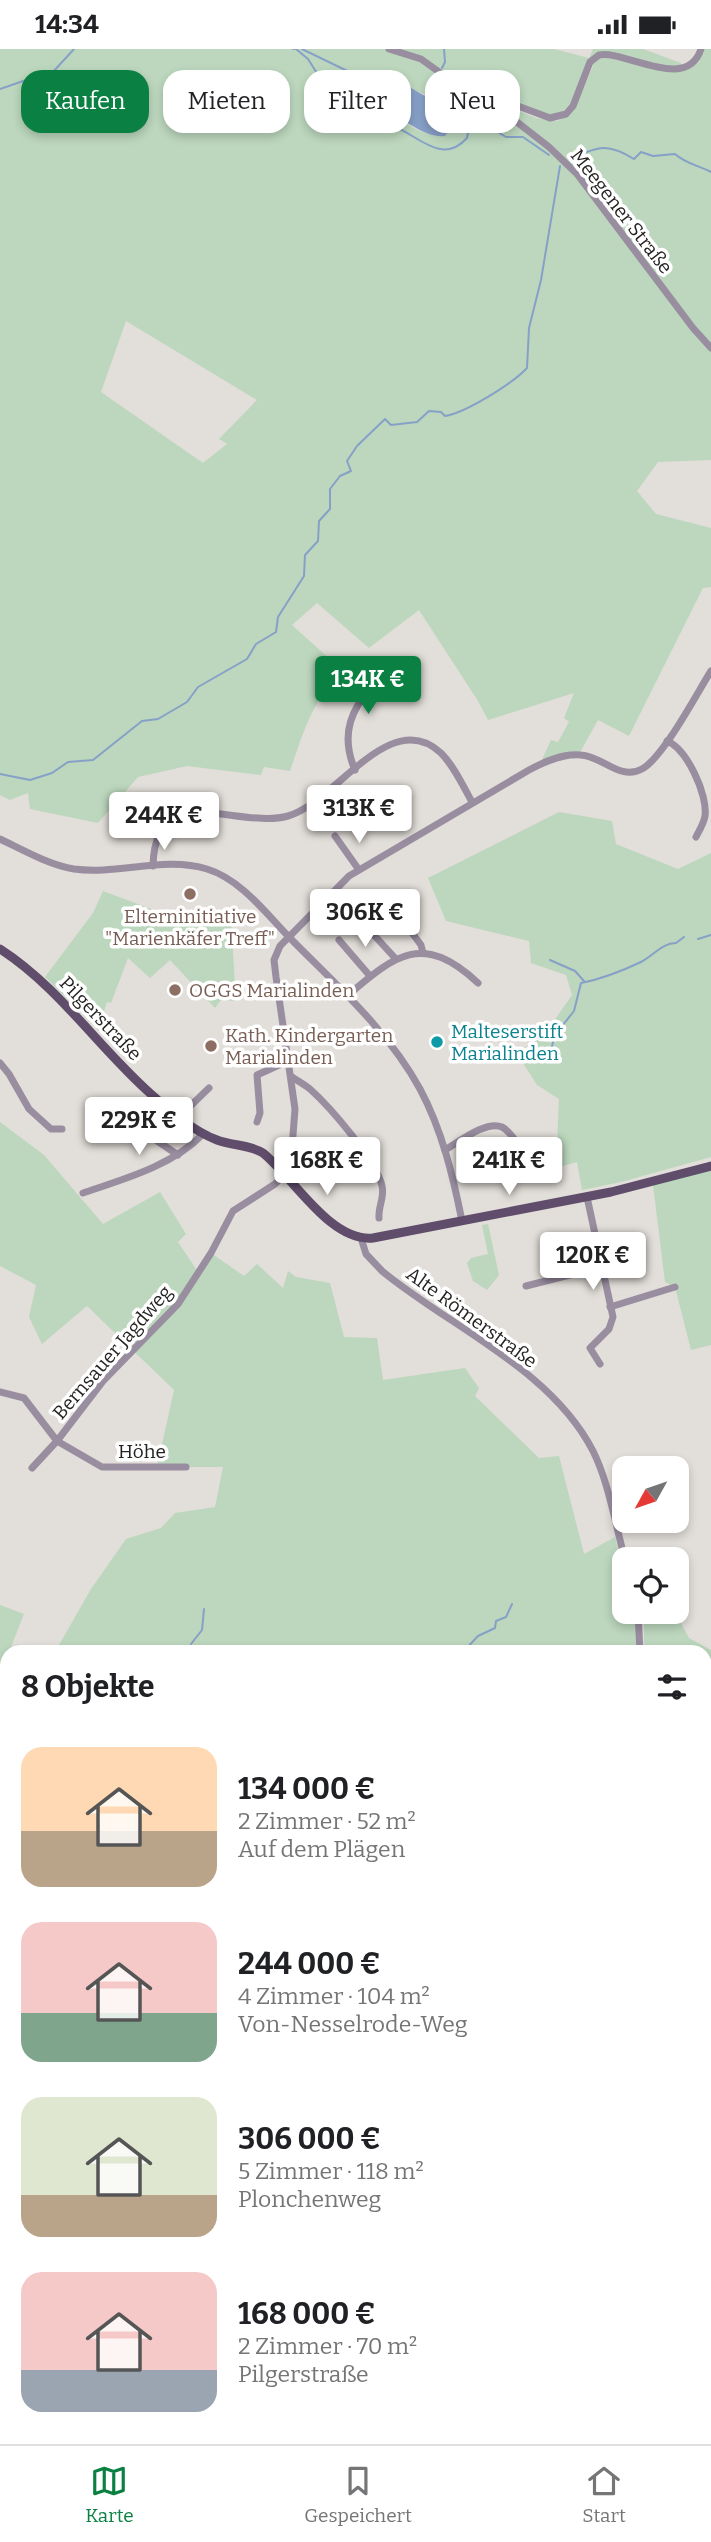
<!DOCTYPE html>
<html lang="de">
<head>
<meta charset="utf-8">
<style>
  body { margin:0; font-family:Bitter,serif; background:#f6f6f6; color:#202124; height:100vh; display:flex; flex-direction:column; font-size:26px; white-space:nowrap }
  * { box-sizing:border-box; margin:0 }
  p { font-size:23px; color:#757577 }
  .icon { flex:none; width:38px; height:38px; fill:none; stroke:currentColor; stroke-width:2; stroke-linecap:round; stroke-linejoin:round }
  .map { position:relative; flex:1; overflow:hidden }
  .sheet { position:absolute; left:0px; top:1596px; width:712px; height:800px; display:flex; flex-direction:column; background:#fff; border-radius:21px 21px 0 0; box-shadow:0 4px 10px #0003 }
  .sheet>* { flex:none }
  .hud { position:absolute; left:21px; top:21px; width:670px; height:63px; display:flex; gap:14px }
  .needle { width:46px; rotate:230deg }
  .buttons { position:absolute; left:612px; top:1407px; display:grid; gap:14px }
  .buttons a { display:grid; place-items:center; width:77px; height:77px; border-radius:14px; background:#fff; box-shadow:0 4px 10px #0003; font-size:35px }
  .price { position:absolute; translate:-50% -60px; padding:0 16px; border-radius:7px; background:#fff; color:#222; font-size:23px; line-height:46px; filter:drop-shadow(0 2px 4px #0008) }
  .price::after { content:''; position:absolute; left:50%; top:42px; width:21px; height:16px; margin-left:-10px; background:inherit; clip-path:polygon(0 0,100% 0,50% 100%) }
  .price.current { background:#0b8043; color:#fff }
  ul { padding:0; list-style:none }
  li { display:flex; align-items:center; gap:21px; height:175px; padding:0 21px }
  li span { display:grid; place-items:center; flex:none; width:196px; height:140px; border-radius:21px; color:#555 }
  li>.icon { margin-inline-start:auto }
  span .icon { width:84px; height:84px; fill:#fffc; stroke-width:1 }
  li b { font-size:30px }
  h2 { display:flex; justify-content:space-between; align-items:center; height:84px; padding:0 21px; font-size:30px }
  .pill { padding:0 24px; border-radius:21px; background:#fff; box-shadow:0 4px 10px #0003; font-size:24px; line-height:63px }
  .pill.current { background:#0b8043; color:#fff }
  .status { display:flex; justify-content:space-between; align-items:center; height:49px; padding:0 35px; background:#fff; direction:ltr }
  .status svg { height:19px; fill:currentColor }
  .menu { display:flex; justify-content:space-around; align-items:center; height:98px; border-top:2px solid #e0e0e0; background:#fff; font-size:19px; color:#757577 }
  .menu a { display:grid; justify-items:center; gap:4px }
  .menu .current { color:#0b8043 }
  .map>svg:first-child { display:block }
  .green { fill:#bcd7bd; fill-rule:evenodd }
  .water { fill:#87a0c7 }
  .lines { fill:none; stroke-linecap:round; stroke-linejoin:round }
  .stream { stroke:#87a0c7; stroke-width:2 }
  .minor { stroke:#998ea0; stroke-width:7 }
  .major { stroke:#604d6b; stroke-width:9 }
  .education-dot { fill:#8d6e63; stroke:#fff; stroke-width:2.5 }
  .culture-dot { fill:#0f9aa8; stroke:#fff; stroke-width:2.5 }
  .labels { text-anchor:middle; stroke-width:7; stroke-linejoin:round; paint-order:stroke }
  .street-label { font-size:19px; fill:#252322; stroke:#fff }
  .education-label { font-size:19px; fill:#785e54; stroke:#fff; text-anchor:start }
  .culture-label { font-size:19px; fill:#0d838f; stroke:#fff; text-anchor:start }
</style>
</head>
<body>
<div class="status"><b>14:34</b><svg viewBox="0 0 49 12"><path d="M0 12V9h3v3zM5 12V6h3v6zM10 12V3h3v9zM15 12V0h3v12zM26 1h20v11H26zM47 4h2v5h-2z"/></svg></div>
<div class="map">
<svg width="711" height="2395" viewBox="0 0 711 2395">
  <rect width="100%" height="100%" fill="#e2ded9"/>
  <g class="green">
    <path d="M0,0H554L589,9L593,0H643L681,14L682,21L699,13L703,0H711V411L658,413L637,442L656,465L711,479V538L703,539L629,687L598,671L579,705L540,715L551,691L558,693L569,673L564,669L574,644L488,671L478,652L419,561L369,599L317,554L292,576L343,622C313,649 303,684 290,722L264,718L261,726L187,717L138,728L98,774L30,760L28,744L10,751L0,746ZM590,10L593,17L574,61L558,72L536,69L508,57L497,56L460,42L508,48L547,66H558L572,54ZM410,38C424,47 440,49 453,59L451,79L445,87C426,89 409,75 392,67ZM126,272L257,351L219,390L227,395L203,414L101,343Z"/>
    <path d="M559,763L612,772L616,795L678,820L711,804V1108L621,1133L582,1141L577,1113L556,1119L559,1050L537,1036L518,1006L556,969L572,946L566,926L531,914L529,892L446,872L428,829Z"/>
    <path d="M103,842L202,879L216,863L231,871L236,952L221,951L215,959L170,911L150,929L128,909L111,954L107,953L98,981L45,928L93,864Z"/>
    <path d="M0,1073L44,1106L103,1175L160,1143L186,1185L178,1193L198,1223L211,1204L244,1227L257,1215L283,1239L288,1222L296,1228L330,1234L344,1288L377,1289L383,1331L465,1319L479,1339L475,1347L539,1409L559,1407L584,1505L615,1488L625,1526V1563H635L638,1603H55L91,1540L126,1490L161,1479L175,1464L215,1458L223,1418H157L174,1341L87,1257L42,1295L29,1268L36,1236L0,1217Z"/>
    <path d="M711,1120V1296L691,1301L675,1238L665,1233L653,1136Z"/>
    <path d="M488,1175L499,1226L487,1241L473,1232L467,1214L471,1209L488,1205L482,1176Z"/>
    <path d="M0,1556L24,1565L9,1603H7L5,1614L7,2389H107L110,2395H0Z"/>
    <path d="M654,1563H675L689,1589L711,1601V1723L705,1718V1603H644V1568Z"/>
    <path d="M705,2150L711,2151V2353L705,2354Z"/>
    <path d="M313,2389H393L387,2395H308Z"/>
    <path d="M510,2389H617V2391L514,2395Z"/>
  </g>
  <path class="water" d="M373,28L400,32L423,46L445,53L453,58L451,79L445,87C429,89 418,79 403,72C387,64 350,63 366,31Z"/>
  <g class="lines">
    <g class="stream">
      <path d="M293,0H294"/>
      <path d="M296,0L308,10L320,29L316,37C327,48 336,40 351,56H358C361,72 381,73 393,77C418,86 442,117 467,89L468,84L480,77L478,73L484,67L492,72L496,82L506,88H523L549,106"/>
      <path d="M302,0L366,31"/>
      <path d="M442,19L445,13L444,0"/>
      <path d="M0,40L26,31L35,34L52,24L74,0"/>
      <path d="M428,49L438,29"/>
      <path d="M572,109C599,97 608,94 634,110L641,103L653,107L675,105C686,115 698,116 711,123"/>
      <path d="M0,725L30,731L52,724L68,713L93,711L142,672L158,670L187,653L198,638L247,610L256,595L276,583L278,568L304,527L305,506L318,492L319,472L330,460V440L340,427L351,422L347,412L357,397L385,370L391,376L417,373L429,362L441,363L445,367C465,364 512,335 527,319L529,279L541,231L560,117"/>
      <path d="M698,890L711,886"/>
      <path d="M550,911L575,922L584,932"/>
      <path d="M551,1001L555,986L574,962L581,934C602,930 622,922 641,913C653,907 662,894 676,894L684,888"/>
      <path d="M191,1595L202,1581L204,1560"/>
      <path d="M463,1603L478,1587L495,1579L496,1572L506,1568L512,1555"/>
      <path d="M0,2221L7,2226"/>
      <path d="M96,2389L98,2395"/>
      <path d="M385,2395L391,2389"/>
    </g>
    <g class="minor">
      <path d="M389,0L421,10L460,38L476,46L510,54L550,69L566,65L573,57L590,13L599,6C625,1 687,44 701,0"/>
      <path d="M500,53L508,66L549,98L577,125L693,279L711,299"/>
      <path d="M667,692C687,700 708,746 705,767C704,774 699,782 696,788"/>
      <path d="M355,721C333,670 367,637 405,613L411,619L405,625L399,619"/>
      <path d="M335,787L359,821"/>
      <path d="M0,790C23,801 49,816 74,820C118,826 164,807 207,820C240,830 265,863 288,887C335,935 388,981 420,1040C442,1081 453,1127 462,1172"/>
      <path d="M153,817C155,727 237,781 288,767C335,754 390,656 441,704C454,717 463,737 472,753"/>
      <path d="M387,850L421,896L423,904"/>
      <path d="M362,873L395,909"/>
      <path d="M339,891L370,927"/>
      <path d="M347,947C396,905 423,883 478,934"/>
      <path d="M0,1014L9,1025L29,1060L51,1080H62"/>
      <path d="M292,1028C298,1032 305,1036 310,1040C330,1058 377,1112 382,1137C385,1148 378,1157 379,1169"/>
      <path d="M180,1067L209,1039"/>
      <path d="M257,1073L260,1064L257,1026L288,1012"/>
      <path d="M147,1085L178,1106"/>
      <path d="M445,1101C459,1093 486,1071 502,1078C510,1082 516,1093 522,1100"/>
      <path d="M279,1119L292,1099L295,1060L276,928L274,911L280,897L349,827L529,721C544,713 563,704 581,706C602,707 620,732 642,720C663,709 697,644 711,622"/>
      <path d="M83,1144C124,1130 172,1117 203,1085"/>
      <path d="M587,1148L613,1268L609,1280L590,1299L600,1315"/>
      <path d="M361,1189L366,1205L382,1222C450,1278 551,1320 593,1402C609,1434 615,1475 625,1510"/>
      <path d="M526,1237L601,1218"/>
      <path d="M610,1258L675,1238"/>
      <path d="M0,1343L24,1349L57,1392L102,1418H186"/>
      <path d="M32,1419L57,1392L103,1332L178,1255L211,1204L233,1162L275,1135L285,1125"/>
      <path d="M638,1563L640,1603"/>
      <path d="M705,1783H711"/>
      <path d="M705,1950L711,1945"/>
      <path d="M705,1977L711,2021"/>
      <path d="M705,2069L711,2066"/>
      <path d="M674,2389L675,2395"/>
      <path d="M687,2389L699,2395"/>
      <path d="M580,2395H582"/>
    </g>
    <path class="major" d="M0,900C59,938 99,999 151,1045C170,1062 193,1082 217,1091C232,1097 249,1095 263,1104C294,1129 330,1193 373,1189L611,1143L711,1117"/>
  </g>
  <g class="education-dot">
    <circle cx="190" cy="845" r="7"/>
    <circle cx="175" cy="941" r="7"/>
    <circle cx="211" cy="997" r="7"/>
  </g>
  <circle class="culture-dot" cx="437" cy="993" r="7"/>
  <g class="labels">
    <g class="street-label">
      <text transform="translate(622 162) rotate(52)" y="7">Meegener Straße</text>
      <text transform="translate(101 969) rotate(46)" y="7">Pilgerstraße</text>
      <text transform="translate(472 1268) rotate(36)" y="7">Alte Römerstraße</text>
      <text transform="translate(112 1303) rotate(-49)" y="7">Bernsauer Jagdweg</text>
      <text x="142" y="1409">Höhe</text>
    </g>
    <g class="education-label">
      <text x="190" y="874" text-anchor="middle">Elterninitiative<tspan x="190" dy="22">"Marienkäfer Treff"</tspan></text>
      <text x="189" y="948">OGGS Marialinden</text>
      <text x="225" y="993">Kath. Kindergarten<tspan x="225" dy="22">Marialinden</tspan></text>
    </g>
    <g class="culture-label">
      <text x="451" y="989">Malteserstift<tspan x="451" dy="22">Marialinden</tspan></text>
    </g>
  </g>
</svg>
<div class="buttons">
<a><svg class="needle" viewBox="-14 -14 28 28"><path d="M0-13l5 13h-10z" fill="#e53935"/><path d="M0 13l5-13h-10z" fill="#757577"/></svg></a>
<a><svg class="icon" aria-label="locate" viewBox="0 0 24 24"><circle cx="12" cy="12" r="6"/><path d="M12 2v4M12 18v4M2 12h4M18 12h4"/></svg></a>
</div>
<b class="price current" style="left:368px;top:667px">134K €</b>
<b class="price" style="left:359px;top:796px">313K €</b>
<b class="price" style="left:164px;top:803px">244K €</b>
<b class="price" style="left:365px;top:900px">306K €</b>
<b class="price" style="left:139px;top:1108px">229K €</b>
<b class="price" style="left:327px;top:1148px">168K €</b>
<b class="price" style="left:509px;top:1148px">241K €</b>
<b class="price" style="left:593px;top:1243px">120K €</b>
<div class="hud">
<a class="pill current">Kaufen</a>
<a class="pill">Mieten</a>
<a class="pill">Filter</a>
<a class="pill">Neu</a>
</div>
<section class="sheet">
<h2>8 Objekte<svg class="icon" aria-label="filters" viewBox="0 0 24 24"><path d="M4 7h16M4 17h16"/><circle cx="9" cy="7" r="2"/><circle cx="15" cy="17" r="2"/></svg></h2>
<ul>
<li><span style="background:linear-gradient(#ffd9b3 60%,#b9a48a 0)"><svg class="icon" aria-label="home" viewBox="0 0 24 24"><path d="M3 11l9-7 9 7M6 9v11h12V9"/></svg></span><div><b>134 000 €</b><p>2 Zimmer · 52 m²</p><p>Auf dem Plägen</p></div></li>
<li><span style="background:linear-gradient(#f6c9c9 65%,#7fa58c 0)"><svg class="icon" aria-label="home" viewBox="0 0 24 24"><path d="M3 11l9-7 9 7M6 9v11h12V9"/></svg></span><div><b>244 000 €</b><p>4 Zimmer · 104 m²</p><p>Von-Nesselrode-Weg</p></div></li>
<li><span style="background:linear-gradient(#dfe7d0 70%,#b9a48a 0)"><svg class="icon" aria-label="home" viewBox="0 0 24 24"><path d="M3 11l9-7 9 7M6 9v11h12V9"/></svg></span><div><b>306 000 €</b><p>5 Zimmer · 118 m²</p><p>Plonchenweg</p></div></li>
<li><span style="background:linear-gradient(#f6c9c9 70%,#9aa5b1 0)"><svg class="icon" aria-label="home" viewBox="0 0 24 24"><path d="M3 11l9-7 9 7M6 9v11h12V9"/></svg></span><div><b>168 000 €</b><p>2 Zimmer · 70 m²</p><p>Pilgerstraße</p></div></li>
</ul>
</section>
</div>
<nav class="menu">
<a class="current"><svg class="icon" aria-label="map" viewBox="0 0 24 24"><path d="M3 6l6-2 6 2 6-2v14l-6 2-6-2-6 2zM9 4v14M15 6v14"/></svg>Karte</a>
<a><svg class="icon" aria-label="saved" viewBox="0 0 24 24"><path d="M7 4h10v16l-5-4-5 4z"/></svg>Gespeichert</a>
<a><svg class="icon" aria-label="home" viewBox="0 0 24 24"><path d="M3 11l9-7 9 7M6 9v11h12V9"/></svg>Start</a>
</nav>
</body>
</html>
